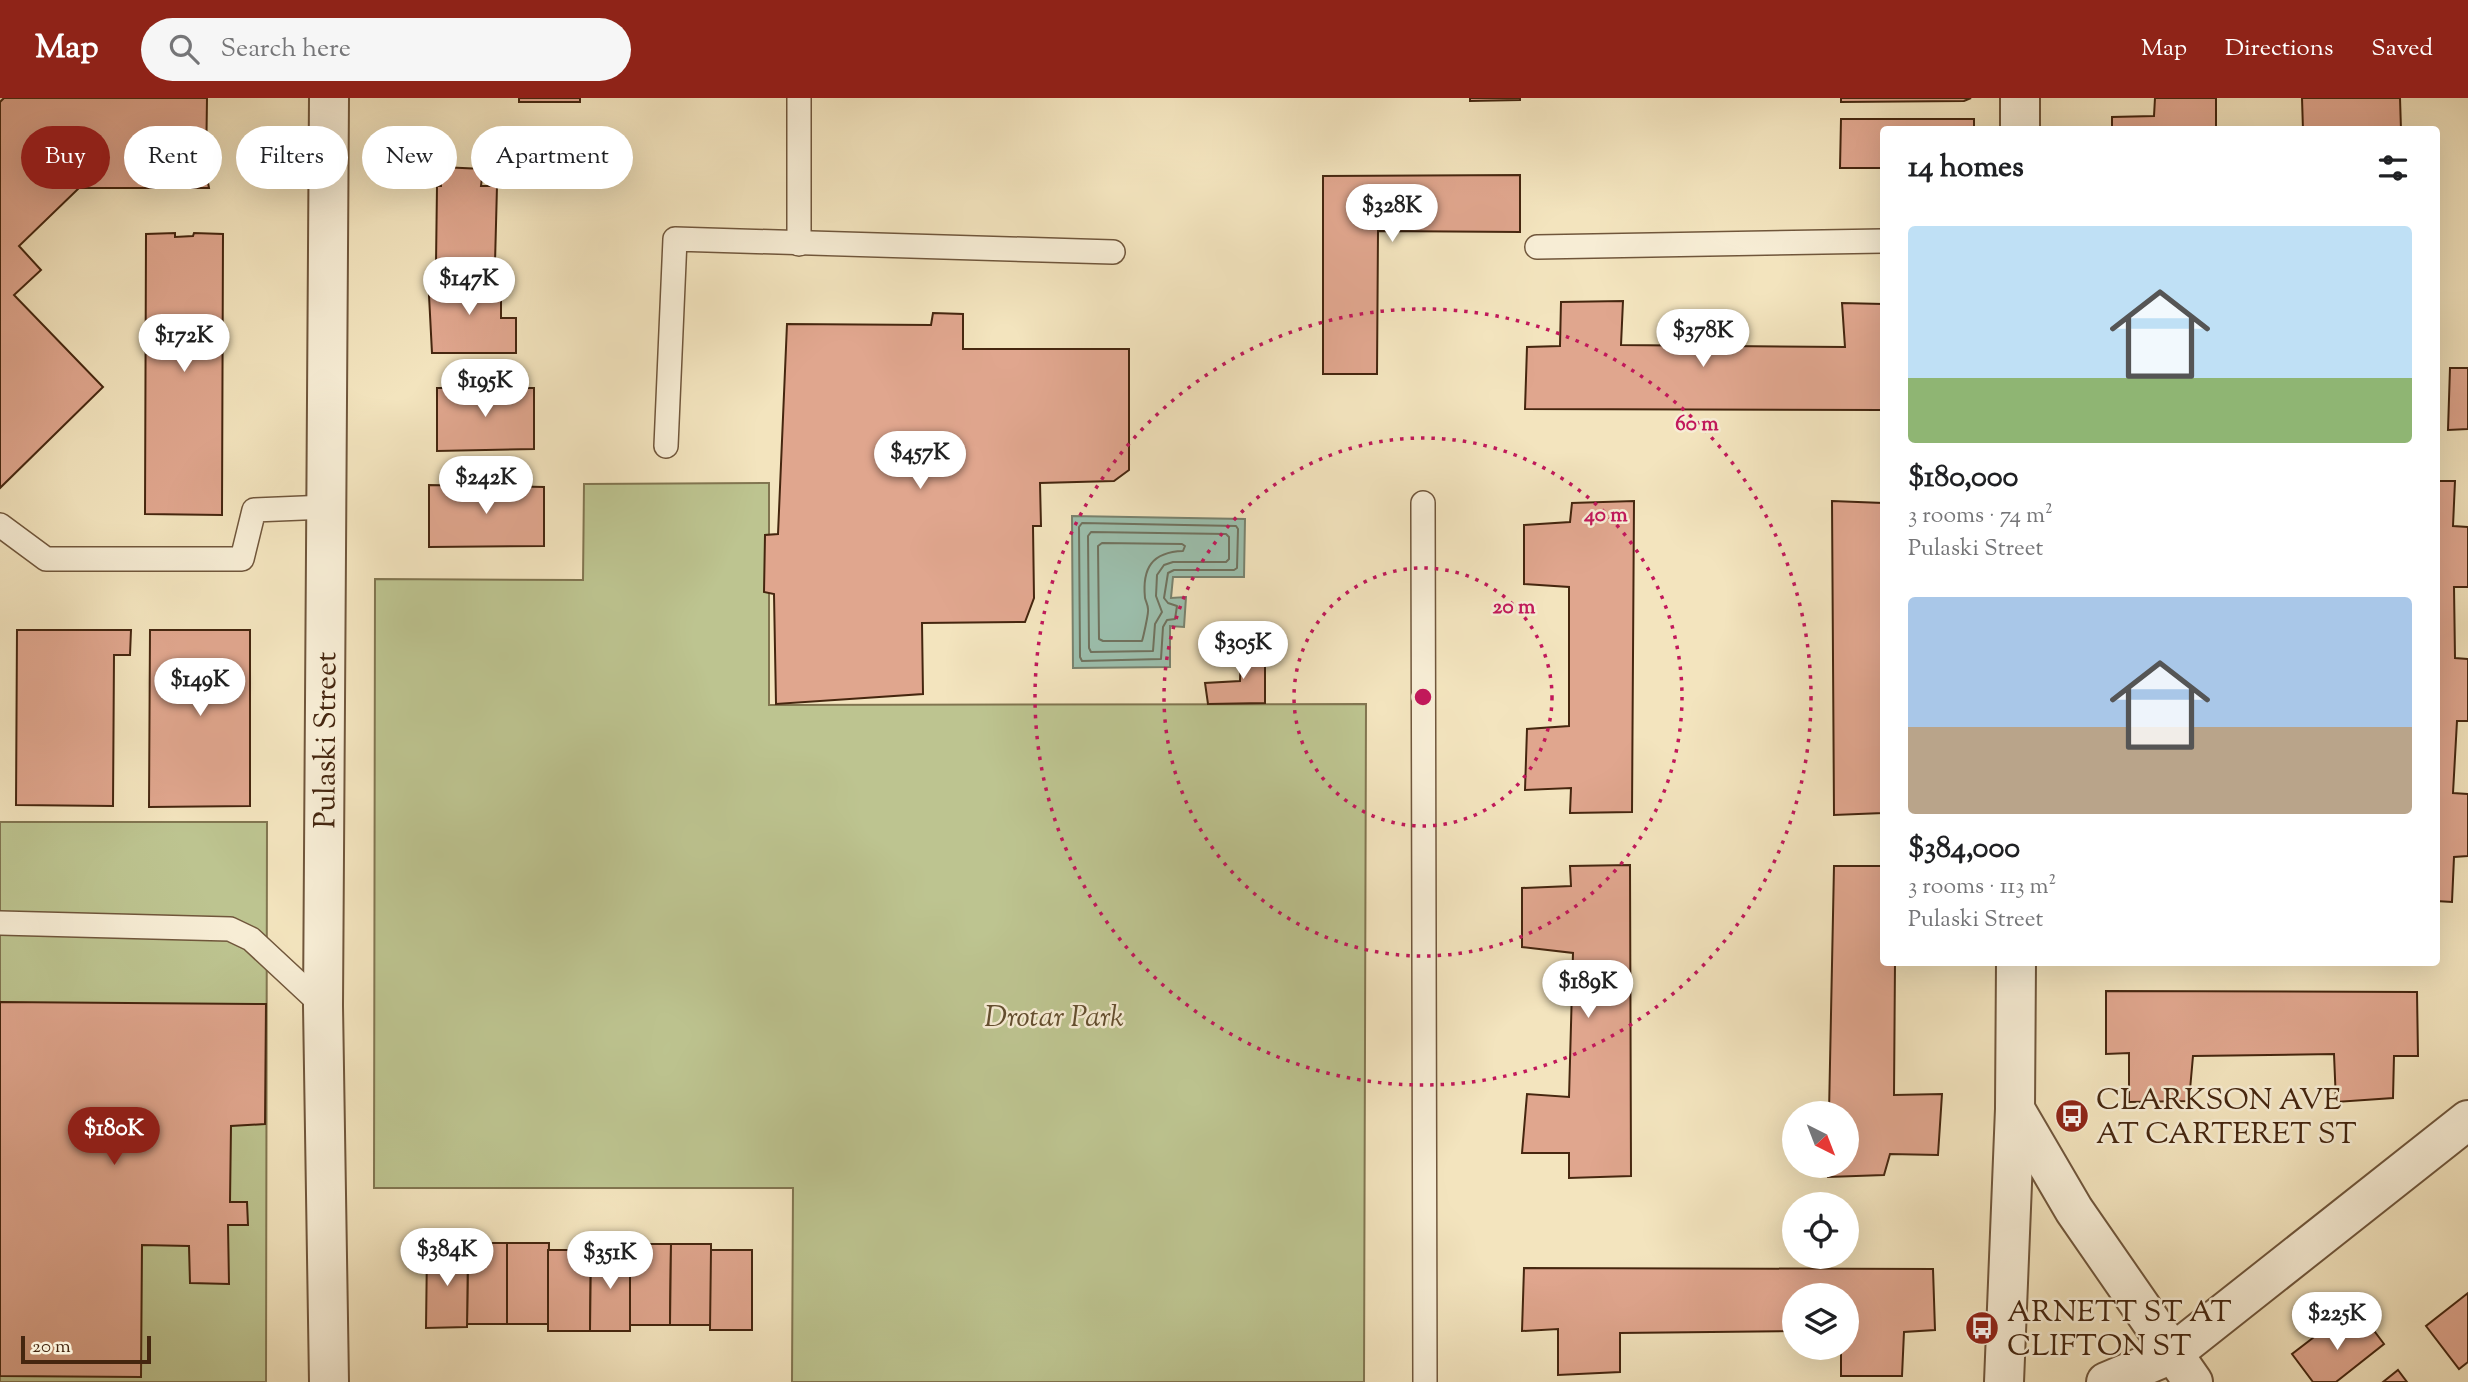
<!DOCTYPE html>
<html lang="en">
<head>
<meta charset="utf-8">
<style>
  body { margin:0; font-family:"Sorts Mill Goudy",serif; background:#f6f6f6; color:#202124; height:100vh; display:flex; flex-direction:column; font-size:26px; white-space:nowrap }
  * { box-sizing:border-box; margin:0 }
  p { font-size:23px; color:#757577 }
  .icon { flex:none; width:38px; height:38px; fill:none; stroke:currentColor; stroke-width:2; stroke-linecap:round; stroke-linejoin:round }
  .map { position:relative; flex:1; overflow:hidden }
  .side { position:absolute; left:1880px; top:28px; width:560px; height:840px; display:flex; flex-direction:column; background:#fff; border-radius:7px; box-shadow:0 7px 28px #0002 }
  .side>* { flex:none }
  .top-card { position:absolute; left:21px; top:28px; width:665px; height:63px; display:flex; gap:14px }
  .needle { width:46px; rotate:138deg }
  .fabs { position:absolute; left:1782px; top:1003px; display:grid; gap:14px }
  .fabs a { display:grid; place-items:center; width:77px; height:77px; border-radius:50%; background:#fff; box-shadow:0 7px 28px #0002; font-size:35px }
  .scale { position:absolute; left:21px; bottom:18px; width:130px; box-sizing:border-box; padding-left:7px; border:4px solid #45260f; border-top:0; font-size:19px; line-height:24px; white-space:nowrap; color:#45260f; -webkit-text-stroke:5px #f7edd5; paint-order:stroke }
  .price { position:absolute; translate:-50% -60px; padding:0 16px; border-radius:24px; background:#fff; color:#222; font-size:23px; line-height:46px; filter:drop-shadow(0 2px 4px #0008) }
  .price::after { content:''; position:absolute; left:50%; top:42px; width:21px; height:16px; margin-left:-10px; background:inherit; clip-path:polygon(0 0,100% 0,50% 100%) }
  .price.current { background:#8f2418; color:#fff }
  ul { padding:0; list-style:none }
  li { display:grid; align-content:center; gap:14px; height:371px; padding:0 28px }
  li span { display:grid; place-items:center; height:217px; border-radius:7px; color:#555 }
  li>.icon { margin-inline-start:auto }
  span .icon { width:126px; height:126px; fill:#fffc; stroke-width:1 }
  li b { font-size:30px }
  h2 { display:flex; justify-content:space-between; align-items:center; height:84px; padding:0 28px; font-size:30px }
  .chip { padding:0 24px; border-radius:32px; background:#fff; box-shadow:0 7px 28px #0002; font-size:24px; line-height:63px }
  .chip.current { background:#8f2418; color:#fff }
  header { display:flex; align-items:center; gap:42px; box-sizing:border-box; height:98px; padding:0 35px; background:#8f2418; color:#fff }
  header strong { font-size:33px }
  nav { display:flex; gap:38px; margin-inline-start:auto; font-size:24px }
  .search { width:490px; height:63px; background:#f6f6f6; display:flex; align-items:center; gap:18px; box-sizing:border-box; padding:0 24px; border-radius:38px; color:#757577; font-size:26px }
  .map>svg:first-child { display:block }
  .green { fill:#bdc490; stroke:#817550; stroke-width:2 }
  .water { fill:#9cbfad; stroke:#79826e; stroke-width:2 }
  .lines { fill:none; stroke-linecap:round; stroke-linejoin:round }
  .shore { stroke:#70725e; stroke-width:2 }
  .building { fill:#e0a68e; stroke:#45260f; stroke-width:2 }
  .lane-casing { stroke:#70563b; stroke-width:26 }
  .street-casing { stroke:#70563b; stroke-width:42 }
  .lane { stroke:#f7edd5; stroke-width:23 }
  .street { stroke:#f7edd5; stroke-width:38 }
  .ring { fill:none; stroke:#c2185b; stroke-width:3.5; stroke-dasharray:3.5 7 }
  .labels { text-anchor:middle; stroke-width:5; stroke-linejoin:round; paint-order:stroke }
  .street-label { font-size:30px; fill:#45260f; stroke:#f7edd5 }
  .park-label { font-size:30px; font-style:italic; fill:#634e2f; stroke:#f7edd5 }
  .poi-label { font-size:30px; fill:#45260f; stroke:#f7edd5; text-anchor:start }
  .centre { fill:#c2185b; stroke:#f7edd5; stroke-width:3.5 }
  .ring-label { font-size:21px; text-anchor:middle; font-weight:bold; fill:#c2185b; stroke:#f7edd5; stroke-width:5; stroke-linejoin:round; paint-order:stroke }
</style>
</head>
<body>
<header>
<strong>Map</strong>
<div class="search"><svg class="icon" aria-label="search" viewBox="0 0 24 24"><circle cx="10" cy="10" r="6"/><path d="M15 15l6 6"/></svg>Search here</div>
<nav><a>Map</a><a>Directions</a><a>Saved</a></nav>
</header>
<div class="map">
<svg width="2468" height="1284" viewBox="0 0 2468 1284">
  <rect width="100%" height="100%" fill="#f3e4be"/>
  <filter id="stains"><feTurbulence type="fractalNoise" baseFrequency=".00286" numOctaves="4"/><feColorMatrix values="0 0 0 0 .2 0 0 0 0 .09 0 0 0 0 .02 0 0 0 .5 -.17"/></filter>
  <radialGradient id="worn" r=".72"><stop offset=".6" stop-color="#630" stop-opacity="0"/><stop offset="1" stop-color="#630" stop-opacity=".3"/></radialGradient>
  <g class="green">
    <path d="M769,385V607L1366,606L1364,1284H792L793,1090H374L375,481L583,482L584,386Z"/>
    <path d="M0,724H267L266,1284H0Z"/>
  </g>
  <path class="water" d="M1072,418L1245,421L1244,479H1173L1171,500L1186,499L1184,529L1170,528V569L1073,570Z"/>
  <g class="lines">
    <g class="shore">
      <path d="M1082,425L1236,428L1238,431L1237,470L1234,472H1174L1168,475L1164,500L1168,505L1177,508L1175,521L1167,522L1163,529L1161,561L1082,563L1080,559L1079,429Z"/>
      <path d="M1091,434L1226,436L1229,439V461L1226,464H1173L1164,467L1157,477L1156,498L1162,514L1155,526L1153,553L1091,554L1089,550L1088,438Z"/>
      <path d="M1102,445L1182,446L1185,448L1183,453C1152,454 1142,470 1145,500C1146,504 1148,507 1148,511C1149,514 1143,540 1142,543H1103L1099,541L1098,448Z"/>
    </g>
  </g>
  <g class="building">
    <path d="M4,0H207L206,74L209,90H79L19,148L41,172L14,197L103,289L0,390V4Z"/>
    <rect x="519" y="0" width="61" height="4"/>
    <path d="M1470,0H1520V2L1470,3Z"/>
    <path d="M1841,0H1971L1964,3L1841,4Z"/>
    <path d="M2155,0H2216V32H2112V19L2154,18Z"/>
    <path d="M2302,0H2400L2401,32H2303Z"/>
    <path d="M1841,21H1974V32H1883V70H1840Z"/>
    <path d="M441,69L483,71L481,88H497L495,165H436L437,88H441Z"/>
    <path d="M1520,77V134L1378,133L1377,276H1323V78Z"/>
    <path d="M175,135V139L193,138L194,135L223,136L222,417L145,416L146,136Z"/>
    <path d="M428,178L501,182V220H516V255H432Z"/>
    <path d="M1623,203L1621,247L1845,249L1842,205L1883,206V312L1525,311L1527,249L1560,248L1561,204Z"/>
    <path d="M933,215L963,216V251H1129V372L1114,383L1040,385L1041,428H1033L1034,500L1025,524L922,525L923,596L776,606L774,496L764,494L765,437L778,436L787,226L931,227Z"/>
    <path d="M2450,270H2468V331L2448,332Z"/>
    <path d="M437,290H534V351L437,353Z"/>
    <path d="M2436,383H2455L2453,428L2468,429V489H2454L2455,560L2468,561V623H2457L2453,695L2468,696V758L2454,759L2452,804L2436,803Z"/>
    <path d="M429,387L544,389V448L429,449Z"/>
    <path d="M1634,403L1632,714L1570,715L1571,690L1525,692L1527,631L1569,628V489L1524,486V427L1570,424L1572,405Z"/>
    <path d="M1832,403L1883,405V715L1834,717Z"/>
    <path d="M17,532H131L130,557H114L113,708L16,707Z"/>
    <path d="M150,532H250V708L149,709Z"/>
    <path d="M1265,547V605L1208,606L1205,585L1240,583L1241,550Z"/>
    <path d="M1630,767L1631,1078L1569,1080V1055H1522L1527,996L1569,999L1573,855L1522,849V790L1571,788L1570,768Z"/>
    <path d="M1834,768H1883V864H1895L1894,997L1942,996L1938,1057L1890,1056L1884,1077L1828,1079V1068H1846V1015H1829Z"/>
    <path d="M2106,893L2417,894L2418,958H2394L2393,1000L2336,1004L2334,956L2193,958L2189,1003L2129,1004V955L2106,956Z"/>
    <path d="M0,904L266,906L265,1026L231,1028L230,1104H247L248,1127H228L229,1186L190,1185L189,1148L142,1147L141,1279L0,1278Z"/>
    <path d="M468,1145H507V1226H467Z"/>
    <path d="M507,1145H549L548,1226H507Z"/>
    <path d="M630,1146H671L670,1227H630Z"/>
    <path d="M671,1146H711V1227H670Z"/>
    <path d="M427,1151H468L467,1229L426,1230Z"/>
    <path d="M548,1152H591L590,1233H548Z"/>
    <path d="M591,1152H630V1233H590Z"/>
    <path d="M711,1152H752V1232H710Z"/>
    <path d="M1524,1170L1933,1171L1935,1232L1904,1234L1902,1278H1841V1250H1846V1197H1794V1233L1620,1235V1274L1558,1277V1231L1522,1233Z"/>
    <path d="M2468,1195V1264L2459,1271L2426,1228Z"/>
    <path d="M2361,1220L2367,1227L2369,1226L2384,1246L2336,1284H2313L2292,1256L2331,1226L2340,1236Z"/>
    <path d="M2398,1272L2407,1284H2383Z"/>
  </g>
  <g class="lines">
    <g class="lane-casing">
      <g id="lane">
        <path d="M799,0V146"/>
        <path d="M1537,149L1883,143"/>
        <path d="M666,348L675,141L1113,154"/>
        <path d="M1423,405L1425,1284"/>
        <path d="M0,427L46,461H242L254,412L327,409"/>
        <path d="M0,825L230,831L251,841L323,908"/>
      </g>
    </g>
    <g class="street-casing">
      <g id="street">
        <path d="M2020,32V0"/>
        <path d="M2015,1011L2074,1112L2193,1284"/>
        <path id="s1" d="M329,1284L323,908L329,0"/>
        <path d="M2004,1284L2015,1011L2016,864"/>
        <path d="M2106,1284L2172,1256L2468,1022"/>
      </g>
    </g>
    <use href="#lane" class="lane"/>
    <use href="#street" class="street"/>
  </g>
  <g class="ring">
    <circle cx="1423" cy="599" r="129"/>
    <circle cx="1423" cy="599" r="259"/>
    <circle cx="1423" cy="599" r="388"/>
  </g>
  <defs>
    <g id="bus-disc" transform="scale(1.75)"><circle r="9.5" fill="#8f2418" stroke="#f7edd5"/><path d="M-5-6H5V4H4V6H2V4H-2V6H-4V4H-5ZM-3.5-4V0h7V-4ZM-3.5 1.2v1.5H-2V1.2ZM2 1.2v1.5H3.5V1.2Z" fill="#fff"/></g>
  </defs>
  <g fill-rule="evenodd">
    <use href="#bus-disc" x="2072" y="1018"/>
    <use href="#bus-disc" x="1982" y="1230"/>
  </g>
  <g class="labels">
    <g class="street-label">
      <text dy="10" stroke="none"><textPath href="#s1" startOffset="642">Pulaski Street</textPath></text>
    </g>
    <g class="park-label">
      <text x="1054" y="928">Drotar Park</text>
    </g>
    <g class="poi-label">
      <text x="2096" y="1011">CLARKSON AVE<tspan x="2096" dy="34">AT CARTERET ST</tspan></text>
      <text x="2007" y="1223">ARNETT ST AT<tspan x="2007" dy="34">CLIFTON ST</tspan></text>
    </g>
  </g>
  <circle cx="1423" cy="599" r="10" class="centre"/>
  <g class="ring-label">
    <text x="1697" y="332">60 m</text>
    <text x="1606" y="423">40 m</text>
    <text x="1514" y="515">20 m</text>
  </g>
  <rect width="100%" height="100%" filter="url(#stains)"/>
  <rect width="100%" height="100%" fill="url(#worn)"/>
</svg>
<div class="fabs">
<a><svg class="needle" viewBox="-14 -14 28 28"><path d="M0-13l5 13h-10z" fill="#e53935"/><path d="M0 13l5-13h-10z" fill="#757577"/></svg></a>
<a><svg class="icon" aria-label="locate" viewBox="0 0 24 24"><circle cx="12" cy="12" r="6"/><path d="M12 2v4M12 18v4M2 12h4M18 12h4"/></svg></a>
<a><svg class="icon" aria-label="layers" viewBox="0 0 24 24"><path d="M12 4l9 5-9 5-9-5zM3 14l9 5 9-5"/></svg></a>
</div>
<div class="scale">20 m</div>
<b class="price" style="left:1392px;top:146px">$328K</b>
<b class="price" style="left:469px;top:219px">$147K</b>
<b class="price" style="left:1703px;top:271px">$378K</b>
<b class="price" style="left:184px;top:276px">$172K</b>
<b class="price" style="left:485px;top:321px">$195K</b>
<b class="price" style="left:920px;top:393px">$457K</b>
<b class="price" style="left:486px;top:418px">$242K</b>
<b class="price" style="left:1243px;top:583px">$305K</b>
<b class="price" style="left:200px;top:620px">$149K</b>
<b class="price" style="left:1588px;top:922px">$189K</b>
<b class="price current" style="left:114px;top:1069px">$180K</b>
<b class="price" style="left:447px;top:1190px">$384K</b>
<b class="price" style="left:610px;top:1193px">$351K</b>
<b class="price" style="left:2337px;top:1254px">$225K</b>
<div class="top-card">
<a class="chip current">Buy</a>
<a class="chip">Rent</a>
<a class="chip">Filters</a>
<a class="chip">New</a>
<a class="chip">Apartment</a>
</div>
<section class="side">
<h2>14 homes<svg class="icon" aria-label="filters" viewBox="0 0 24 24"><path d="M4 7h16M4 17h16"/><circle cx="9" cy="7" r="2"/><circle cx="15" cy="17" r="2"/></svg></h2>
<ul>
<li><span style="background:linear-gradient(#bfe0f5 70%,#8fb573 0)"><svg class="icon" aria-label="home" viewBox="0 0 24 24"><path d="M3 11l9-7 9 7M6 9v11h12V9"/></svg></span><div><b>$180,000</b><p>3 rooms · 74 m²</p><p>Pulaski Street</p></div></li>
<li><span style="background:linear-gradient(#a9c7e8 60%,#b9a48a 0)"><svg class="icon" aria-label="home" viewBox="0 0 24 24"><path d="M3 11l9-7 9 7M6 9v11h12V9"/></svg></span><div><b>$384,000</b><p>3 rooms · 113 m²</p><p>Pulaski Street</p></div></li>
</ul>
</section>
</div>
</body>
</html>
